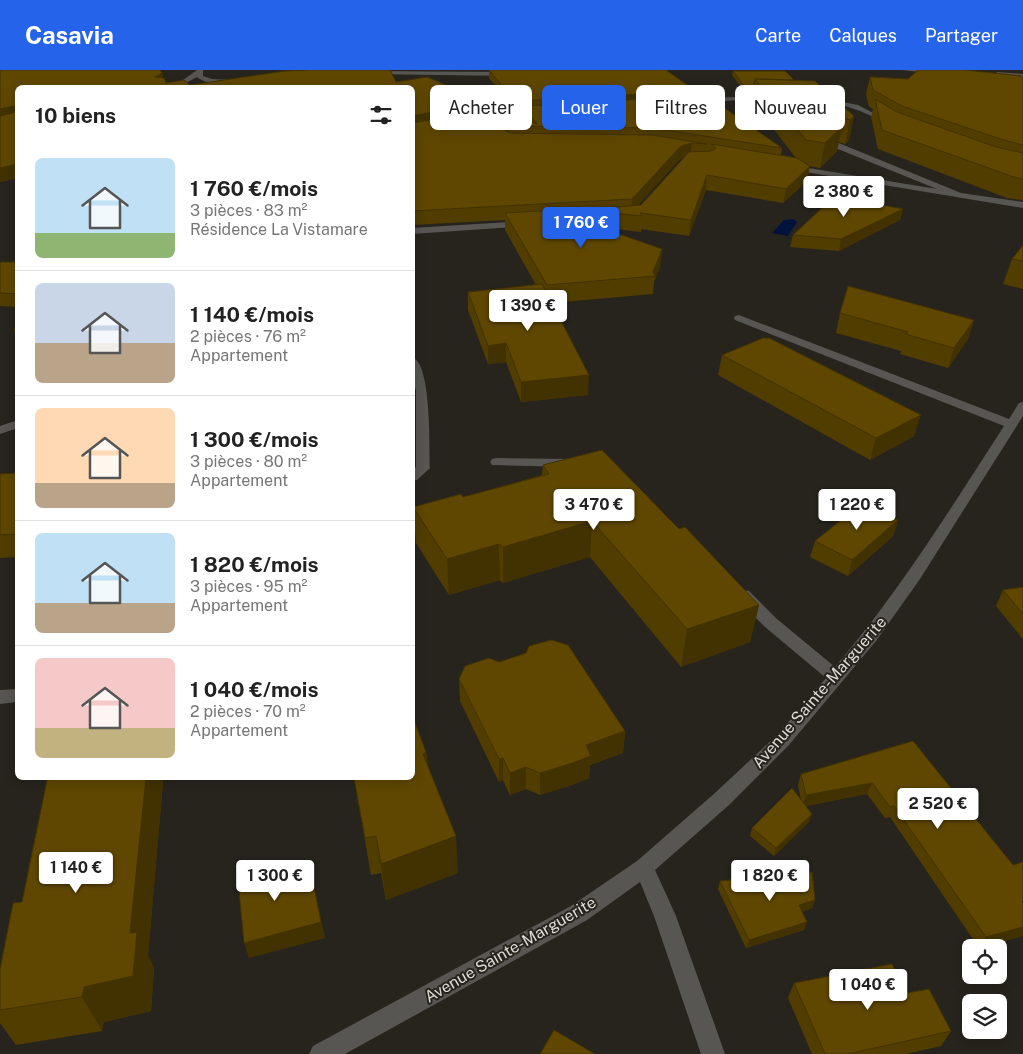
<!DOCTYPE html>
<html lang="fr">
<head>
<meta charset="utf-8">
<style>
  body { margin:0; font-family:"Public Sans",sans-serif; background:#f2f2f2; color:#222; height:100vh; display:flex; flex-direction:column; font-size:19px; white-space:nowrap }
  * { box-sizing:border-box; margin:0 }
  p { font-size:16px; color:#767676 }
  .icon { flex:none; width:28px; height:28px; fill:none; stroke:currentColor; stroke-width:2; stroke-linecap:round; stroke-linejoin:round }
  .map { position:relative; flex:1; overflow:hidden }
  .details { position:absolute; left:15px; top:15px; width:400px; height:695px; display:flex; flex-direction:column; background:#fff; border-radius:8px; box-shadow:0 2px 12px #0003 }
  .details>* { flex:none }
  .hud { position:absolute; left:430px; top:15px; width:475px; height:45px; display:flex; gap:10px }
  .controls { position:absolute; left:962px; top:869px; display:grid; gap:10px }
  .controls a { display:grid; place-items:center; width:45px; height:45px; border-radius:8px; background:#fff; box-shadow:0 2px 12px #0003; font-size:25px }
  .price { position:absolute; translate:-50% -42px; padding:0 11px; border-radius:5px; background:#fff; color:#222; font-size:16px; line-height:32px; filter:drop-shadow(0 1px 2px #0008) }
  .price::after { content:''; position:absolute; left:50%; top:30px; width:15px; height:11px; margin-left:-8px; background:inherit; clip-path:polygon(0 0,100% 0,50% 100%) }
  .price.on { background:#2563eb; color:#fff }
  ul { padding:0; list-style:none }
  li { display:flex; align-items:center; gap:15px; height:125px; padding:0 20px }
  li+li { border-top:1px solid #e0e0e0 }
  li span { display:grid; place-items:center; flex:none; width:140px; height:100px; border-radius:8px; color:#555 }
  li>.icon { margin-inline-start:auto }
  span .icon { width:60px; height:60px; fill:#fffc; stroke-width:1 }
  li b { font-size:21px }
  h2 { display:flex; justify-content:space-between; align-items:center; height:60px; padding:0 20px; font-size:21px }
  .chip { padding:0 18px; border-radius:8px; background:#fff; box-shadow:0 2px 12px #0003; font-size:18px; line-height:45px }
  .chip.on { background:#2563eb; color:#fff }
  header { display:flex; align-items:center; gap:30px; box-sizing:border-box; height:70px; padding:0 25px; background:#2563eb; color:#fff }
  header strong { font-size:24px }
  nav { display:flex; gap:28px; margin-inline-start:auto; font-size:18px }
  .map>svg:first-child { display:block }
  .water { fill:#01123c }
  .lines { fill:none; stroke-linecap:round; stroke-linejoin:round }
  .minor { fill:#585653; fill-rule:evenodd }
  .wall { fill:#523d01; fill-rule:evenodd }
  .shaded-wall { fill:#423201 }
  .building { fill:#5f4701; stroke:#423201 }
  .labels { text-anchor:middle; stroke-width:4; stroke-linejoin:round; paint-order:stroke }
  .near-street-label { font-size:16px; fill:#dedcd8; stroke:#27241e }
</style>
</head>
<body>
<header>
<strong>Casavia</strong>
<nav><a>Carte</a><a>Calques</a><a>Partager</a></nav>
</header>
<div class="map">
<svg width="1023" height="984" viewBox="0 0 1023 984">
  <rect width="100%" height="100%" fill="#27241e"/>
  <path class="water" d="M793,149L797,152L788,166L772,163L784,150Z"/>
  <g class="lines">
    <g class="minor">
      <path d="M197,0H203V6L212,9L233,10L236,12C226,17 205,14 197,7C185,14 173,18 159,18L183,10Z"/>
      <path d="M902,0H934L940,2L937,4Z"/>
      <path d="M370,1L510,2L513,4L510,6L368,4Z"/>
      <path d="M997,2L1023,4V8L995,5Z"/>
      <path d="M775,25L776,26L773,28L693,33L690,31L693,29Z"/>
      <path d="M818,27L858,35L894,54L888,55C859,38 847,36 816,30L815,29Z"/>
      <path d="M541,41L543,42V44L494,49L491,47L494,45Z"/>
      <path d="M818,67H824L961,123L1023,132V138L787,99V95H790L937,119L818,71Z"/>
      <path d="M524,151L527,152V156L412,164V158Z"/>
      <path d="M739,245L1009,349L1019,333L1023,332V346L920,509L876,571L789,675L729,735L655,800L676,846L725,984H701L654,846L640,812L587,850L345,984H309L313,976L571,836L637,791L715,723L777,665L826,608L765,557L737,529L735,525L737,521L743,520L749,521L777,549L835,597C899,522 951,438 1004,356L735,250L734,248L735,246Z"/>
      <path d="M412,287C432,293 429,379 430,398L417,410L412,411V400L416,397V320L412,309Z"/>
      <path d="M18,350V358L0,364V356Z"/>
      <path d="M497,388L575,389L582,393L575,397L492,395L490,392L492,389Z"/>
      <path d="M18,619V632L0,634V620Z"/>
    </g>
  </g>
  <g class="wall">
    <path d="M0,0L162,3L163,8L166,13L190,15L396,12L486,32V40L521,48V40H515L489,8V0L692,24L782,78L781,85L796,88L752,31L753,23H746L732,5L733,1L794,10L854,46L849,70L845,74L839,72L837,81L820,98L809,96L807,111L783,133L706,120L689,166L641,159V162L599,157L662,179L660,197L654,212L653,224L551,233L588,325L521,332L506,292L488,294L468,240V222L536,215L505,160V150L412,155V18H18V108L0,112ZM684,88L641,135H638L680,89ZM572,146H579V150L572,147Z"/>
    <path d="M870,7L908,9L1023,8V130L1007,128L878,79L871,47L873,39L869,37L866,24Z"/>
    <path d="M903,139L900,150L839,181L790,177L793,165Z"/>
    <path d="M1023,175V219L1003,214L1012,189Z"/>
    <path d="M18,192V237L0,236V193Z"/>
    <path d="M840,243L974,250L968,269L948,298L900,284L901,281L836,263Z"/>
    <path d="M18,256V269L14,259Z"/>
    <path d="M722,285L914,366L870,390L718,305Z"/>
    <path d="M543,395L679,459L759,535L750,572L681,597L590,487L503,513L500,510L449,525L416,473L413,437L463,427L542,405Z"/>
    <path d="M18,403V487L0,488V404Z"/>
    <path d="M898,450L893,466L848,506L810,487L815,471Z"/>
    <path d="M1023,517V569L996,536L1003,520Z"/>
    <path d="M459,609L625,661L623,683L590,695L589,708L572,715L540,725L526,719L510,725L503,710L499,712L460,631Z"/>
    <path d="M913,671L1013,795L1023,792V866L979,878L890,747L885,748L867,724L806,736L809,752L774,786L750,766L752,758L801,730L798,715L801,704Z"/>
    <path d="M426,682L428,696L458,803L386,830L381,803L371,805L354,708H412Z"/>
    <path d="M55,708H162L163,712L148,885L154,898L151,941L104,952L102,961L16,975L0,953V899L22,832Z"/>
    <path d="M720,811L815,830L812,838L802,842L807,852L804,860L746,878L718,819Z"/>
    <path d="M794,913L907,923L951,961L941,976L906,984H812L788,928Z"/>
  </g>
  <g class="shaded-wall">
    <path d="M162,3L164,14L155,7Z"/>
    <path d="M693,19L692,28L603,36V27Z"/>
    <path d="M486,32V44L412,58V46Z"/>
    <path d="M14,36L18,48L0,52V39Z"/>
    <path d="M854,46L849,70L845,74L850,50Z"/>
    <path d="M509,56V68L503,59Z"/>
    <path d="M842,57L837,81L820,98L825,73Z"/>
    <path d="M692,73L690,86L680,89L631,143L632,129L681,76Z"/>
    <path d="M18,94V108L0,112V98Z"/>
    <path d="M810,96L807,111L783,133L786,119Z"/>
    <path d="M707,105L706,120L689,166L691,150Z"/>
    <path d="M903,139L900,150L839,181L841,169Z"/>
    <path d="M662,179L660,197L654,212L655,206L653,202Z"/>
    <path d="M974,250L968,269L948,298L954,278Z"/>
    <path d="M506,273V292L488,294V276Z"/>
    <path d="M589,305L588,325L521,332V312Z"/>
    <path d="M921,345L914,366L870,390L876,368Z"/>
    <path d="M898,450L893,466L848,506L852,490Z"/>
    <path d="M592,451L590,487L503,513V477Z"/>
    <path d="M499,474L500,510L449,525L447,489Z"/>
    <path d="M759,535L750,572L681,597L687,559Z"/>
    <path d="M625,661L623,683L590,695L589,708L572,715L540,725V703L586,675Z"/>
    <path d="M426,682L430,720L423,684Z"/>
    <path d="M503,688V710L499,712V689Z"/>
    <path d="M526,697V719L510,725V703Z"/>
    <path d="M146,708H162L163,712L148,885L154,898L151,941L104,952L102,961L82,927L84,917L130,863Z"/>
    <path d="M872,713L867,724L803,736L806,725Z"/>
    <path d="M812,744L809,752L774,786L776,778Z"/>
    <path d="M456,766L458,803L386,830L381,794Z"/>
    <path d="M311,802L325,868L249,888L244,873Z"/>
    <path d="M815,830L812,838L796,844L799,835Z"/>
    <path d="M807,852L804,860L746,878L749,870Z"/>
    <path d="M1023,857V866L980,878L986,867Z"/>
  </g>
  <g class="building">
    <path d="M0,0H160L162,3L155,7L164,8L166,13L184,10L190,15L285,1L308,0H390L396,12L427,7L486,32L412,46V18H18V94L0,98V46L16,42L14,36L0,39Z"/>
    <path d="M489,0H666L693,19L603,27L515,31Z"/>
    <path d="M918,0H965L1022,6L1021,8H1023V75L1004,70L902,36L873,20L870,7L908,9Z"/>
    <path d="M733,1H785L794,10L755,9L753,18H746Z"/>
    <path d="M755,9L815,11L854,46L850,50L810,35L802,36V42L842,57L825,73L806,70Z"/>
    <path d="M703,23L782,78L652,58L509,56L503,59L509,63L652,65L707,74L692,73L681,76L632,129L412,141V53L498,38L537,54L521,36L604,32Z"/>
    <path d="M875,29L897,42L996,77L1023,83V109L1014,107L882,60Z"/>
    <path d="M711,74L797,88L810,96L786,119L707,105L691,150L640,143L642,146L580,140L641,135L689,82L711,81L716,78Z"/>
    <path d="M835,126L903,139L841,169L793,165Z"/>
    <path d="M572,139L570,147L662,179L653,202L655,206L547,215L505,143Z"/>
    <path d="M1023,175V191L1012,189Z"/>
    <path d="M1,192H18V224L0,223V193Z"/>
    <path d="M542,214L589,305L521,312L506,273L488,276L468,222Z"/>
    <path d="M848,216L974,250L954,278L905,264L908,262L840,243Z"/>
    <path d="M763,268H769L921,345L876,368L722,285Z"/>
    <path d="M602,380L679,459L685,457L759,535L687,559L592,451L503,477L499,474L447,489L413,437L461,424L463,427L549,404L543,395Z"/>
    <path d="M18,403V464L0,465V404Z"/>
    <path d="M862,433L898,450L852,490L815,471Z"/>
    <path d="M1023,517V544L1003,520Z"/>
    <path d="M551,570L568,575L625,661L586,675L591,686L573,693L540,703L526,697L510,703L503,688L499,689L459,609L465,596L489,588L499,592L526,583L529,576Z"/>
    <path d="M412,647H413L426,682L423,684L456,766L381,794L376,766L365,768L354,708H412Z"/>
    <path d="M913,671L1013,795L1023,792V831L1022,832L1023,833V857L986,867L894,736L890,737L872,713L806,725L801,704Z"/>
    <path d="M55,708H146L130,863L137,862L133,906L84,917L82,927L0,940V899L13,833L22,832L47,710L55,709Z"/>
    <path d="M792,718L812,744L776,778L752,758Z"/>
    <path d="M269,792L275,810L311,802L321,852L244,873L237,800Z"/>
    <path d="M812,802L815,830L799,835L807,852L749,870L720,811Z"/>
    <path d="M892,894L907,923L929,919L951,961L848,984H825L794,913Z"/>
    <path d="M554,960L595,984H540Z"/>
  </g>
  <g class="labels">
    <g class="near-street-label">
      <text transform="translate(819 622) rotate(-49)" y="6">Avenue Sainte-Marguerite</text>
      <text transform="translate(510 879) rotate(-30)" y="6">Avenue Sainte-Marguerite</text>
    </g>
  </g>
</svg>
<div class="controls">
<a><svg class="icon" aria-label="locate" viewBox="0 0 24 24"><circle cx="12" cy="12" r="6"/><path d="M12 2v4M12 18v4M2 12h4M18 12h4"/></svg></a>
<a><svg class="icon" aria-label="layers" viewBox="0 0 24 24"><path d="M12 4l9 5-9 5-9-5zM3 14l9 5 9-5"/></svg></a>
</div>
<b class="price" style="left:844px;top:148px">2 380 €</b>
<b class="price on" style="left:581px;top:179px">1 760 €</b>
<b class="price" style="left:528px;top:262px">1 390 €</b>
<b class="price" style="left:594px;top:461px">3 470 €</b>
<b class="price" style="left:857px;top:461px">1 220 €</b>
<b class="price" style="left:938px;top:760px">2 520 €</b>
<b class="price" style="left:76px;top:824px">1 140 €</b>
<b class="price" style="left:275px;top:832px">1 300 €</b>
<b class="price" style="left:770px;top:832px">1 820 €</b>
<b class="price" style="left:868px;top:941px">1 040 €</b>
<div class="hud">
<a class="chip">Acheter</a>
<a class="chip on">Louer</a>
<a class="chip">Filtres</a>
<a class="chip">Nouveau</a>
</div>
<section class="details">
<h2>10 biens<svg class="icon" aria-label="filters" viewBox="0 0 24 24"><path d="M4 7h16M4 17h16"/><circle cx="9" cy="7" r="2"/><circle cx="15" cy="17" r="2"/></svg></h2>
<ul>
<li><span style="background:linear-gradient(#bfe0f5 75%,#8fb573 0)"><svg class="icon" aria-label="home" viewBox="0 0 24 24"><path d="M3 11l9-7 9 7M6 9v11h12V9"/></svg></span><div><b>1 760 €/mois</b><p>3 pièces · 83 m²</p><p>Résidence La Vistamare</p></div></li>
<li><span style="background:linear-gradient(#c9d6e8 60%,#b9a48a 0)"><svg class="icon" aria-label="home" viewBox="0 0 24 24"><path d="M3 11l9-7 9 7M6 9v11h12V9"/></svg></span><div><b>1 140 €/mois</b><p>2 pièces · 76 m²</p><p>Appartement</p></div></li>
<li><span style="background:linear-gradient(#ffd9b3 75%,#b9a48a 0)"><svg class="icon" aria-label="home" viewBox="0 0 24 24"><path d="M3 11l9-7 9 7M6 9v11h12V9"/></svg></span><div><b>1 300 €/mois</b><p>3 pièces · 80 m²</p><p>Appartement</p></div></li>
<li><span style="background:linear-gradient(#bfe0f5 70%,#b9a48a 0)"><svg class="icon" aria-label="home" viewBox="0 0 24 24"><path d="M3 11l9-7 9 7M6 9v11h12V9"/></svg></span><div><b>1 820 €/mois</b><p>3 pièces · 95 m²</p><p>Appartement</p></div></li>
<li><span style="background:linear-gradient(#f6c9c9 70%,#c2b280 0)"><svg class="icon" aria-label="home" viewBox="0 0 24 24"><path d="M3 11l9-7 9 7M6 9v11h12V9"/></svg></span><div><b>1 040 €/mois</b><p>2 pièces · 70 m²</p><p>Appartement</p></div></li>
</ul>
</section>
</div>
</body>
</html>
